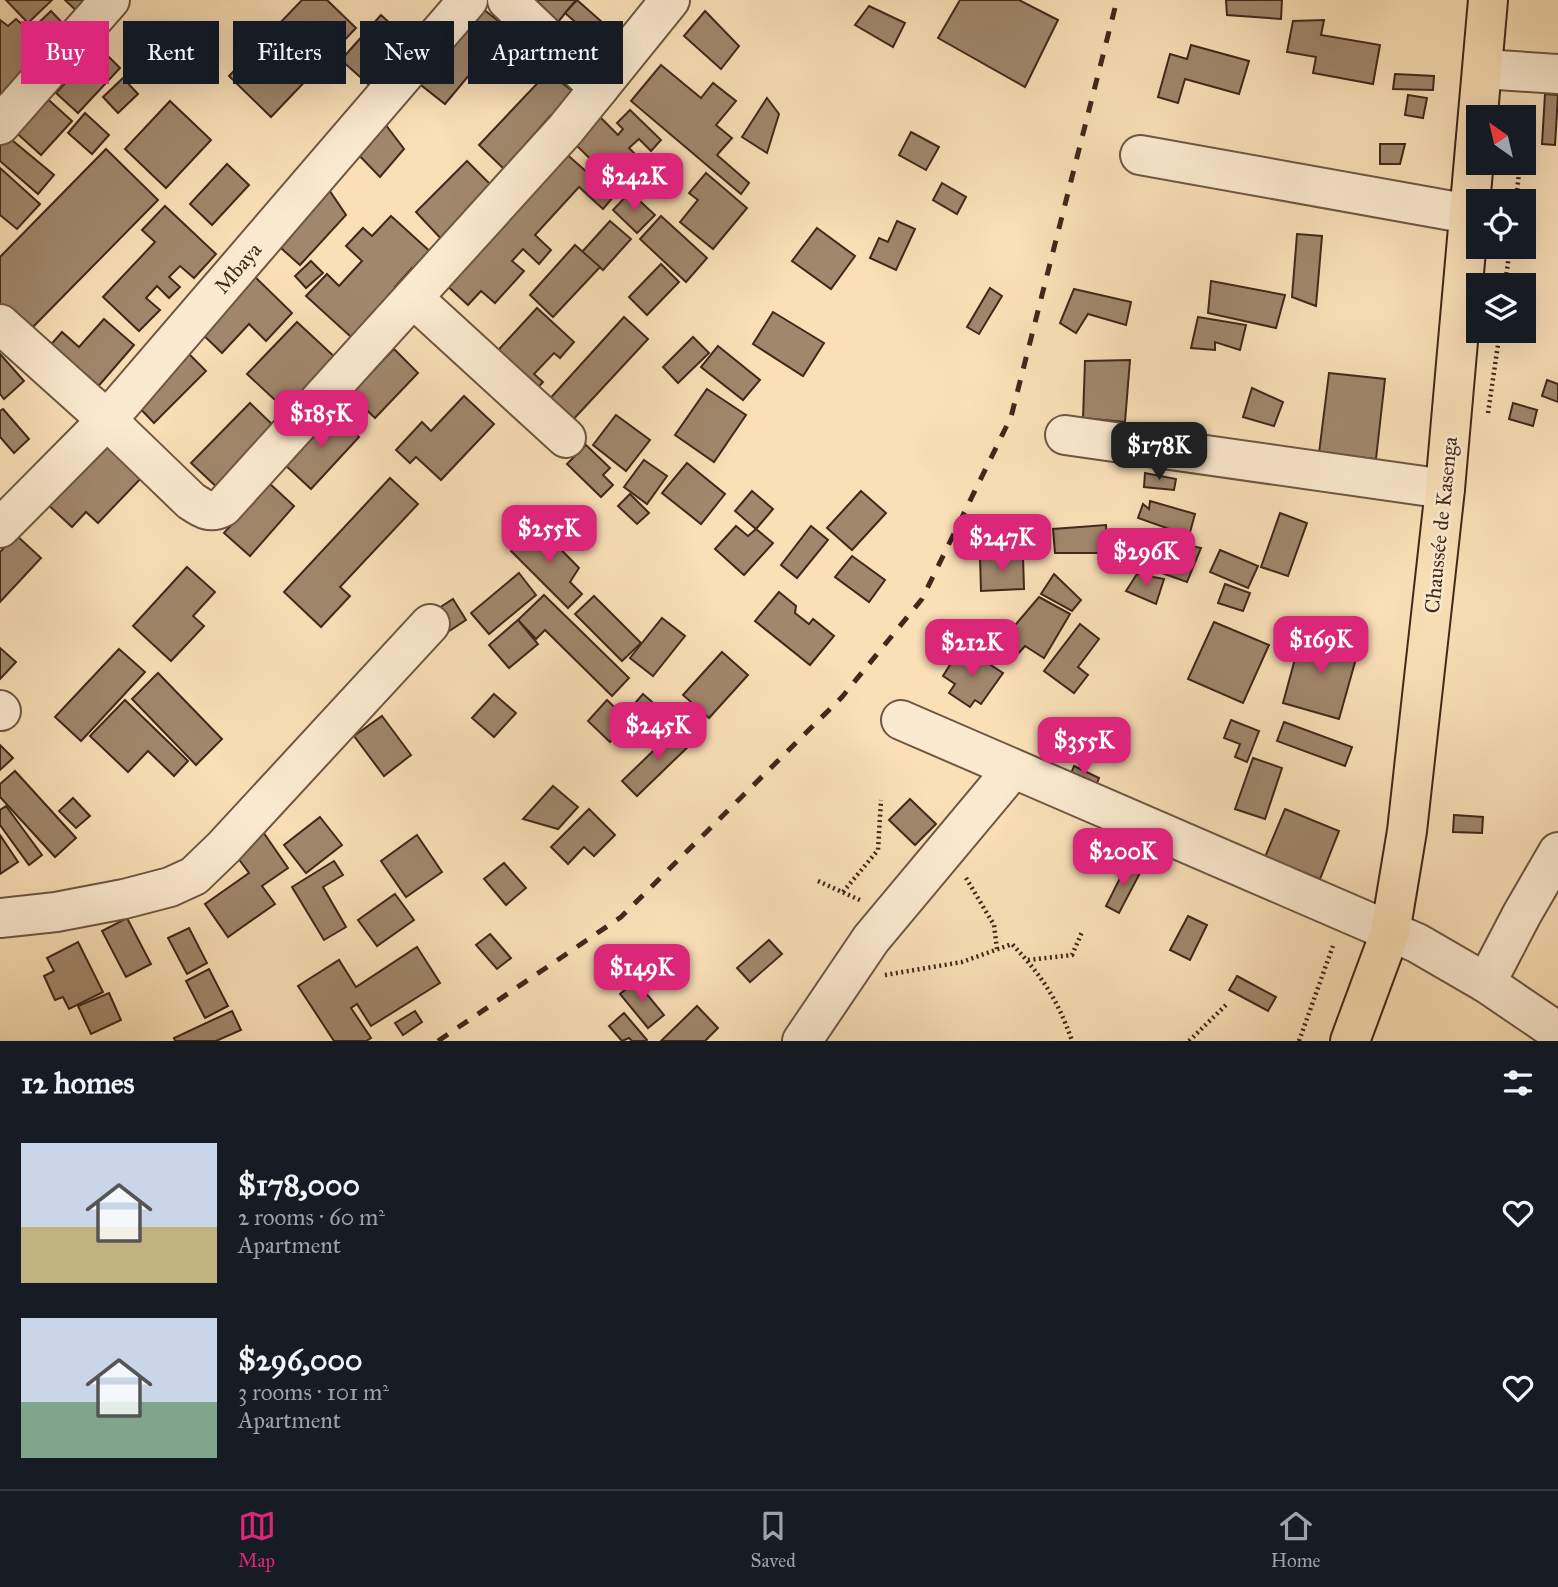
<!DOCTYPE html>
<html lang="en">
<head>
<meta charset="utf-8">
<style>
  body { margin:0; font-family:"IM FELL Great Primer",serif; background:#20242c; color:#f1f3f6; height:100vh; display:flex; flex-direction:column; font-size:26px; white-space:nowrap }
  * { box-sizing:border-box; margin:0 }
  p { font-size:23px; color:#9ea1a6 }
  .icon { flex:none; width:38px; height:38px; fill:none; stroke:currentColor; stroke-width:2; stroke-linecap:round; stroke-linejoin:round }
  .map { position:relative; height:1041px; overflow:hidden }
  .panel { display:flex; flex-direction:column; background:#171b24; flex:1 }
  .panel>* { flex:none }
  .top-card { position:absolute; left:21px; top:21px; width:700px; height:63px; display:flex; gap:14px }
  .needle { width:46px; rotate:326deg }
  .tools { position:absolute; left:1466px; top:105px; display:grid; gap:14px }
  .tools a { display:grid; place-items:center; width:70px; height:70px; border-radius:0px; background:#171b24; box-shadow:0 7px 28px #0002; font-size:35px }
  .price { position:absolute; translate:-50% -60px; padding:0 16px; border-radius:14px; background:#db2777; color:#fff; font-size:23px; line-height:46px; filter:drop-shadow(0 2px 4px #0008) }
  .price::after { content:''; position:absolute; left:50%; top:42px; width:21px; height:16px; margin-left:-10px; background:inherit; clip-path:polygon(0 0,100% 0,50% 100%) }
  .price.on { background:#222; color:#fff }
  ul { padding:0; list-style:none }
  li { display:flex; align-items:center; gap:21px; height:175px; padding:0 21px }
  li span { display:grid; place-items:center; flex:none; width:196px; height:140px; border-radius:0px; color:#555 }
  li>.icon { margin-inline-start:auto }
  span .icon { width:84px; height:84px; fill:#fffc; stroke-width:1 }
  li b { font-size:30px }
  h2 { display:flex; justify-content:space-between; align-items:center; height:84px; padding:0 21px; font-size:30px }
  .chip { padding:0 24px; border-radius:0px; background:#171b24; box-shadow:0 7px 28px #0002; font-size:24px; line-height:63px }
  .chip.on { background:#db2777; color:#fff }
  .menu { display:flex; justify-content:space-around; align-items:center; height:98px; border-top:2px solid #363941; background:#171b24; font-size:19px; color:#9ea1a6 }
  .menu a { display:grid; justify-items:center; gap:4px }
  .menu .on { color:#db2777 }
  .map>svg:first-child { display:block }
  .building { fill:#a1876c; stroke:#41281b; stroke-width:2 }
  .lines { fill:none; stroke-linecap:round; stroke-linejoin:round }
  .minor-casing { stroke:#6f5642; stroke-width:42 }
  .major-casing { stroke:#41281b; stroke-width:42 }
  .path { stroke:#41281b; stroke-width:4.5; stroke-dasharray:2 3.5; stroke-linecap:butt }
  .minor { stroke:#fcead0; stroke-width:38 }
  .major { stroke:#fadfb7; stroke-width:38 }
  .rail { stroke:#41281b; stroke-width:5; stroke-dasharray:12 12; stroke-linecap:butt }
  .labels { text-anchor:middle; stroke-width:5; stroke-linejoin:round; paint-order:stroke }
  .street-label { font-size:21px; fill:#41281b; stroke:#fcead0 }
</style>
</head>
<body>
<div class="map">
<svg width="1558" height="1041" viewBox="0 0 1558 1041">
  <rect width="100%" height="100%" fill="#fadfb7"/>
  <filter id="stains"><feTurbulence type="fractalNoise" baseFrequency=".00286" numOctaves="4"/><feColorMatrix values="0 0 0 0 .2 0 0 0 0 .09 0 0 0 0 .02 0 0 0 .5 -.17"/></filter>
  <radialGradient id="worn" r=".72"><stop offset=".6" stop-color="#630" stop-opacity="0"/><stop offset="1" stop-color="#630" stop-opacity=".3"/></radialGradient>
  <g class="building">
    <path d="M6,0H52L28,23Z"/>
    <path d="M65,0H93L80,14Z"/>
    <path d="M302,0H327L356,28L271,117L229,76Z"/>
    <path d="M536,0H576L558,22Z"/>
    <path d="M577,0L611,30L599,43L565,13Z"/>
    <path d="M960,0H1019L1058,20L1025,87L938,38Z"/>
    <path d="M1226,0H1282L1281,19L1227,15Z"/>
    <path d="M473,1L531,47L510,73L497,62L486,77L475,68L445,104L412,78Z"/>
    <path d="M869,6L905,23L893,47L855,25Z"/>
    <path d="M51,11L69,30L51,47L33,28Z"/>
    <path d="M705,11L739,46L721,69L684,36Z"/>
    <path d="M381,15L416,47L376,91L341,60Z"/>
    <path d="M16,19L39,39L28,52L40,62L0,108V20L8,26Z"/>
    <path d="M1324,20L1321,35L1380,45L1373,84L1313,73L1316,57L1287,52L1293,21Z"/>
    <path d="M1191,45L1249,61L1239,94L1185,79L1178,103L1158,97L1170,54L1187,59Z"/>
    <path d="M99,47L120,68L78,113L56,93Z"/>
    <path d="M661,65L701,98L713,83L736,101L716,125L732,138L717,155L749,183L741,194L631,101Z"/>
    <path d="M548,72L580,97L558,121L550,116L504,169L479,145Z"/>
    <path d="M1395,74L1434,76L1433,90L1393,89Z"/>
    <path d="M123,78L138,94L118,113L103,97Z"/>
    <path d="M41,93L72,121L41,155L10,127Z"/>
    <path d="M1545,94L1558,95L1555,145L1542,144Z"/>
    <path d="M1408,95L1427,98L1423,118L1405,115Z"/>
    <path d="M767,98L779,114L767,153L742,137Z"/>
    <path d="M170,101L211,140L166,188L125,149Z"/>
    <path d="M630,110L661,140L651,151L639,139L629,148L640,159L616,184L575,144L600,117L618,135L623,129L617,123Z"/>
    <path d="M85,113L109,135L92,154L68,133Z"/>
    <path d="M379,116L404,149L380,177L350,146Z"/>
    <path d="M911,132L939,147L926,170L899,155Z"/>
    <path d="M7,136L54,175L38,194L0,161V144Z"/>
    <path d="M1380,144H1405L1400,164H1380Z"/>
    <path d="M106,149L158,200L27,333L0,306V257Z"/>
    <path d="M563,151L614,196L603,209L579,187L535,235L551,250L539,264L523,249L512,261L524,271L495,303L481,291L468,305L444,283Z"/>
    <path d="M467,161L494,188L445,243L416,212Z"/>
    <path d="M227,164L249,185L212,225L190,204Z"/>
    <path d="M0,168L40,204L17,229L0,215Z"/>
    <path d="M706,173L747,208L713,249L680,222L698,200L689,193Z"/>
    <path d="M319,175L346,215L300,265L273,241Z"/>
    <path d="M942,183L966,197L957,214L933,200Z"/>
    <path d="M630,192L655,215L637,233L613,210Z"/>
    <path d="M165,206L216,254L194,278L180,266L169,277L180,287L169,298L157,286L146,298L160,310L139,331L103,297L155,242L142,230Z"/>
    <path d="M391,216L434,255L417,273L412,268L395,287L402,293L351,337L306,296L327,274L339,286L362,261L346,246L363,228L372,236Z"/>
    <path d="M661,216L707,258L686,282L640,239Z"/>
    <path d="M610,221L631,239L603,270L582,252Z"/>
    <path d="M897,221L915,229L896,270L870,258L879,238L888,242Z"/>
    <path d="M817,228L855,256L831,289L792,261Z"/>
    <path d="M1297,234L1322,236L1316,306L1292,297Z"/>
    <path d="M575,245L600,267L553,317L530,295Z"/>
    <path d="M311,261L323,273L306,288L295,276Z"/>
    <path d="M661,264L679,282L647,315L629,297Z"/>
    <path d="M245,267L292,313L266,341L249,324L222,353L198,330Z"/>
    <path d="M1211,281L1285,295L1276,328L1208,313Z"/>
    <path d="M990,288L1002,296L979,334L967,327Z"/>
    <path d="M1074,289L1131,302L1126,325L1088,314L1076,333L1060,323Z"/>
    <path d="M537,308L574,342L560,358L554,353L534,374L543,382L532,394L491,358Z"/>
    <path d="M773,312L824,343L803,376L753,344Z"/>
    <path d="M624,317L648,339L569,424L546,403Z"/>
    <path d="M1198,317L1246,325L1240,350L1215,342V350L1191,348Z"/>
    <path d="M104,319L134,345L95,390L48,348L62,332L79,347Z"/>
    <path d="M297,322L339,361L289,413L247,374Z"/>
    <path d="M693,337L709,353L678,383L663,367Z"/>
    <path d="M718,346L760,380L743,400L701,367Z"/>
    <path d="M183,348L206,371L154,423L132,400Z"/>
    <path d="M394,349L418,373L375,418L350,394Z"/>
    <path d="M0,354L24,381L4,399L0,394Z"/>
    <path d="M1130,360L1125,422L1083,418L1085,361Z"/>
    <path d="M1329,373L1385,379L1376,459L1319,453Z"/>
    <path d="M1547,380L1558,384V402L1542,396Z"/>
    <path d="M1252,388L1283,402L1274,426L1243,417Z"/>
    <path d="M707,389L746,415L714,462L675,435Z"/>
    <path d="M464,396L494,424L441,480L416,457L410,463L396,450L422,422L431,431Z"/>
    <path d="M250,403L279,431L221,491L191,463Z"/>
    <path d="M1513,403L1537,410L1533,426L1509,419Z"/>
    <path d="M3,409L29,439L14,453L0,437V411Z"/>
    <path d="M332,412L359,437L311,489L284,464Z"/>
    <path d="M616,415L650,440L626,471L593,445Z"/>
    <path d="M106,437L145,474L98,523L86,512L72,527L44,501Z"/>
    <path d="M586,445L610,468L603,475L613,485L601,497L567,464Z"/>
    <path d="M644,460L667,476L647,504L624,487Z"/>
    <path d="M687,463L725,494L701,524L662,493Z"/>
    <path d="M1145,473L1176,479L1174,490L1144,487Z"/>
    <path d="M390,478L418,504L340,587L350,596L321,627L284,592Z"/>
    <path d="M269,483L294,506L250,556L224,533Z"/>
    <path d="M752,491L773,509L756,529L735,511Z"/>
    <path d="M861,491L886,513L852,550L827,528Z"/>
    <path d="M630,494L649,513L637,524L618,506Z"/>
    <path d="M1150,501L1195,514L1189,536L1138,518L1143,504L1149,509Z"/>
    <path d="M1280,513L1307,523L1288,576L1261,567Z"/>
    <path d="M537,525L579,568L570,582L582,594L568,608L511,551Z"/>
    <path d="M1106,525L1107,553H1055L1053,529Z"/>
    <path d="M736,526L748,536L756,529L773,543L744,575L715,549Z"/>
    <path d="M811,526L828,540L797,578L781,565Z"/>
    <path d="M16,535L41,558L0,602V552Z"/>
    <path d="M1164,540L1201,548L1187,582L1145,567Z"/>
    <path d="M1220,550L1258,566L1248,588L1210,572Z"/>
    <path d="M852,556L885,580L869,602L835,577Z"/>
    <path d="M1023,556L1024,589L981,591L980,558Z"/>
    <path d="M187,567L215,592L193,616L204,626L171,661L133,626Z"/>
    <path d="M519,573L536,595L489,634L471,613Z"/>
    <path d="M1054,574L1081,600L1072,611L1041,594Z"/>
    <path d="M1137,574L1164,579L1156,604L1126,591Z"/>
    <path d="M1225,584L1250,593L1243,611L1218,603Z"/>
    <path d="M779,592L796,606L795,613L809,624L813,619L834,636L810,665L755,621Z"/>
    <path d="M544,595L629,678L612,696L545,630L536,639L518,620Z"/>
    <path d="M594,596L641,643L622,661L575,614Z"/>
    <path d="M1039,597L1070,614L1044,658L1025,646L1016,656L1000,643Z"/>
    <path d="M453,599L466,620L449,631L436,610Z"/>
    <path d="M662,618L685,636L653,676L630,658Z"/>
    <path d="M518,620L538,644L509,668L489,645Z"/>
    <path d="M1214,622L1269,645L1243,703L1188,679Z"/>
    <path d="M1080,624L1099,639L1078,667L1088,675L1074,693L1044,671Z"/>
    <path d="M1302,633L1359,648L1339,719L1283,703Z"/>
    <path d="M0,648L16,662L0,679Z"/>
    <path d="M119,649L145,672L81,741L55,717Z"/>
    <path d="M722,652L748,675L709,718L683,695Z"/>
    <path d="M971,652L1003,673L981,704L975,700L970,707L949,693L955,684L943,676L956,655L966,661Z"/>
    <path d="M158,673L222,739L196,765L132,699Z"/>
    <path d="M494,694L516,713L494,737L472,718Z"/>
    <path d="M643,694L675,722L662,737L630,709Z"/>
    <path d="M125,700L188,761L174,776L148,751L128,772L90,736Z"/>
    <path d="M607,700L629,721L610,742L588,721Z"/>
    <path d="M382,716L411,755L384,776L354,736Z"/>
    <path d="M1231,720L1259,731L1247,762L1235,757L1240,744L1224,738Z"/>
    <path d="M1284,722L1352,747L1345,766L1277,741Z"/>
    <path d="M678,727L693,742L637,796L622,781Z"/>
    <path d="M0,745L13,758L0,770Z"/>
    <path d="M1253,758L1282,768L1265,819L1235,809Z"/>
    <path d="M1074,766L1099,778L1095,788L1070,776Z"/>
    <path d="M15,771L76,838L55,857L0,797V784Z"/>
    <path d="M553,786L578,807L558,829L523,819Z"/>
    <path d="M73,798L90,816L76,828L59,811Z"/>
    <path d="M910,799L936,824L915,845L889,820Z"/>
    <path d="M6,806L42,855L29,865L0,825V810Z"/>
    <path d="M589,809L615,835L594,856L584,847L568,864L551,847Z"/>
    <path d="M1285,809L1339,831L1320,879L1265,857Z"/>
    <path d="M1454,815L1483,817L1482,833L1453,832Z"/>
    <path d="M320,817L342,845L306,873L284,845Z"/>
    <path d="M261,829L288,868L262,886L275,904L228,937L205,904L249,873L232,850Z"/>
    <path d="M0,835L18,862L0,874Z"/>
    <path d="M417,835L442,872L406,897L381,861Z"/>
    <path d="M334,861L343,875L323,887L346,927L324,940L292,887Z"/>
    <path d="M504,863L526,888L506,905L484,879Z"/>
    <path d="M1127,864L1141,871L1119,913L1106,906Z"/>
    <path d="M395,894L414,920L377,946L358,920Z"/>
    <path d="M1188,916L1207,925L1190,960L1170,950Z"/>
    <path d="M127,918L151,964L126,977L102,931Z"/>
    <path d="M189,928L207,963L187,974L168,938Z"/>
    <path d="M490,934L511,958L497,969L476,945Z"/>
    <path d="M769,940L782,954L750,982L737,968Z"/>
    <path d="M78,942L103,992L69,1009L63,997L55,1000L44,976L54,971L47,958Z"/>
    <path d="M417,947L440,983L371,1026L357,1004L351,1008L371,1038L366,1041H334L298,986L339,960L356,987Z"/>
    <path d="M209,969L228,1006L205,1018L186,981Z"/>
    <path d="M1237,976L1276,997L1268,1011L1229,990Z"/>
    <path d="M636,981L664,1015L648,1028L620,994Z"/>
    <path d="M109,993L121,1020L91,1034L78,1006Z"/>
    <path d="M697,1006L718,1028L705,1041H661Z"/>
    <path d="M232,1011L241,1030L216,1041H175L174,1038Z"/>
    <path d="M415,1011L422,1022L403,1035L395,1023Z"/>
    <path d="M624,1013L647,1040L646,1041H632L629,1038L622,1041L609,1026Z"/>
  </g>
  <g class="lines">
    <g class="minor-casing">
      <g id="minor">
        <path d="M507,0L599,88"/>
        <path d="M1483,69L1558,74"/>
        <path d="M0,125L110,0"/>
        <path d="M1140,155L1469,214"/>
        <path d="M413,298L566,438"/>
        <path d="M0,324L107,420L191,501C203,509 210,514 223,507L565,130L670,0"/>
        <path d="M1065,435L1445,489"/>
        <path d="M0,528L107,420L468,0"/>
        <path d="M0,710L1,711"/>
        <path d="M901,720L1417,943L1486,983L1558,1032"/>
        <path d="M0,918L56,912L124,899L170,887L194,876L224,847L430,624"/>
        <path d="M1486,983L1522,914L1558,852"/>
        <path d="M802,1041L871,939L1013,769"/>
      </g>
    </g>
    <g class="major-casing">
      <path id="major" d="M1350,1041L1390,933L1407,831L1445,489L1488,0"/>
    </g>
    <g class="path">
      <path d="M1524,131L1528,104"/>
      <path d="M1516,201L1520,163"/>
      <path d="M1505,285L1510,247"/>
      <path d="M1488,413L1500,331"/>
      <path d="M966,878L994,925L997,949"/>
      <path d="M818,881L862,901"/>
      <path d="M843,892L878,850L881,800"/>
      <path d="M1028,960L1072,955L1082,932"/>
      <path d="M885,975L962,962L1012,944C1042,976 1058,1000 1072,1041"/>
      <path d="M1189,1041L1226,1005"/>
      <path d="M1299,1041L1334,943"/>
    </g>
    <use href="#minor" class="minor"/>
    <use href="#major" class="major"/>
    <path class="rail" d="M438,1041L621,917L842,697L922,599L1011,417L1117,0"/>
  </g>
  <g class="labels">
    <g class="street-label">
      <text transform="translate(238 268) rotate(-49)" y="7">Mbaya</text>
      <text transform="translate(1441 525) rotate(-84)" y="7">Chaussée de Kasenga</text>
    </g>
  </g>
  <rect width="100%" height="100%" filter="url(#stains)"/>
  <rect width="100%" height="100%" fill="url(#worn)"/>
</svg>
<div class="tools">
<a><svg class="needle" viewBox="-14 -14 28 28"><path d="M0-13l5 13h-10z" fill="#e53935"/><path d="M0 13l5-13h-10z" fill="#9ea1a6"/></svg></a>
<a><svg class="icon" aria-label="locate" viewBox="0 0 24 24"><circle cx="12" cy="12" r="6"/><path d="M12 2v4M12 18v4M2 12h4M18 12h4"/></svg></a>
<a><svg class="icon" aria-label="layers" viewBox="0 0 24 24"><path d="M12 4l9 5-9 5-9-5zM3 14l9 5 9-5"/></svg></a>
</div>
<b class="price" style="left:634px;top:213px">$242K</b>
<b class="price" style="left:321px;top:450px">$185K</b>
<b class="price on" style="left:1159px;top:482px">$178K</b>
<b class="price" style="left:549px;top:565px">$255K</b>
<b class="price" style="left:1002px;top:574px">$247K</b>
<b class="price" style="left:1146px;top:588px">$296K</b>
<b class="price" style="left:1321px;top:676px">$169K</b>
<b class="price" style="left:972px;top:679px">$212K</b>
<b class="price" style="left:658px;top:762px">$245K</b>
<b class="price" style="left:1084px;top:777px">$355K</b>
<b class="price" style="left:1123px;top:888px">$200K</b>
<b class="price" style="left:642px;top:1004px">$149K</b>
<div class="top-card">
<a class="chip on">Buy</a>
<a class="chip">Rent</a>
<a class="chip">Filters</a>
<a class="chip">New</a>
<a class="chip">Apartment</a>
</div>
</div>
<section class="panel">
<h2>12 homes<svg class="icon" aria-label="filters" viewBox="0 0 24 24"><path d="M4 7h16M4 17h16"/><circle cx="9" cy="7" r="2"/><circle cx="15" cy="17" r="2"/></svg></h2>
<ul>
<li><span style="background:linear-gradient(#c9d6e8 60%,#c2b280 0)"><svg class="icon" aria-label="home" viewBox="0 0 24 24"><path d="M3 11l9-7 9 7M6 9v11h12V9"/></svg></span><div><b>$178,000</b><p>2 rooms · 60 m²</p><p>Apartment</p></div><svg class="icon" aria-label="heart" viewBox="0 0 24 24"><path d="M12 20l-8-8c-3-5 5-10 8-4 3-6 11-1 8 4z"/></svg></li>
<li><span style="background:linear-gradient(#c9d6e8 60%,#7fa58c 0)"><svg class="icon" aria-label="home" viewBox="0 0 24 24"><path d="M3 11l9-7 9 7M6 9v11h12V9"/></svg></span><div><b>$296,000</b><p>3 rooms · 101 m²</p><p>Apartment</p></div><svg class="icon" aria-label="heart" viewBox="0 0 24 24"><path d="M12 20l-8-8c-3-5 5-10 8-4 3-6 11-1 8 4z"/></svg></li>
</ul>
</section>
<nav class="menu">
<a class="on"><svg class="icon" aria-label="map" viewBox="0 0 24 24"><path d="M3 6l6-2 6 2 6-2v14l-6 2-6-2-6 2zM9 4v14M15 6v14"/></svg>Map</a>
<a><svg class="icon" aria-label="saved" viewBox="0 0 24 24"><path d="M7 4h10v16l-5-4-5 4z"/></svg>Saved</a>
<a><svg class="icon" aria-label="home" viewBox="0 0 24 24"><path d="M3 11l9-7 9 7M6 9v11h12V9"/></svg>Home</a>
</nav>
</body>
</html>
